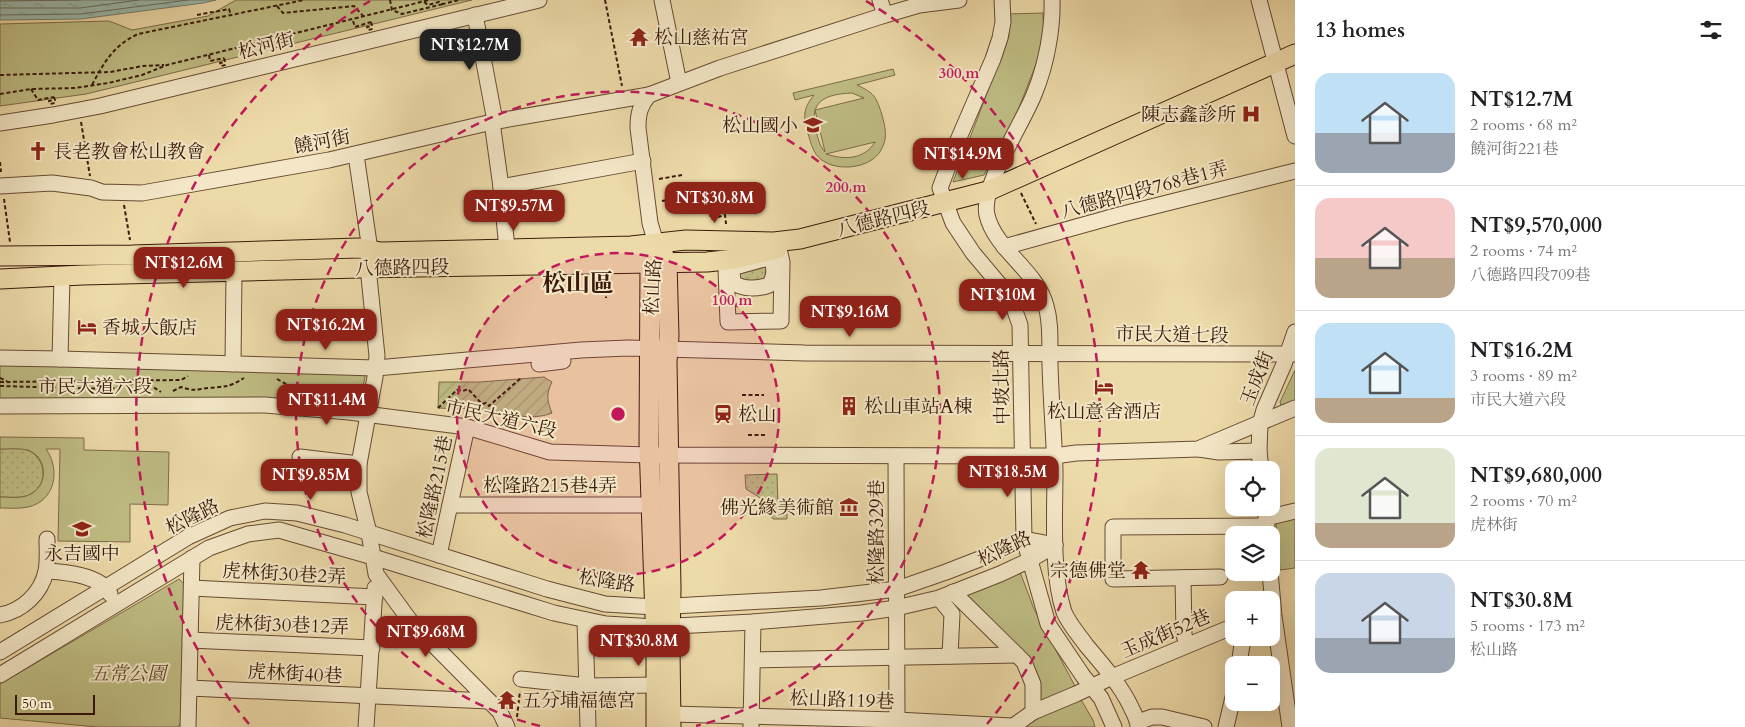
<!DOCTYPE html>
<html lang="en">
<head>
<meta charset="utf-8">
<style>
  body { margin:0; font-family:Cardo,"Noto Serif TC",serif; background:#f6f6f6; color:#202124; height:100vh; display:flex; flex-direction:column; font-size:19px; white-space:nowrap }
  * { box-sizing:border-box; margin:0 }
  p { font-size:16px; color:#757577 }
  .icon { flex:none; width:28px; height:28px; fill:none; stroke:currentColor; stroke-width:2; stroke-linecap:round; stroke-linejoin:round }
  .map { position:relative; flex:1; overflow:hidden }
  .side { display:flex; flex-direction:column; background:#fff; width:450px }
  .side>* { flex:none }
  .controls { position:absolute; left:1225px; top:461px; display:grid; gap:10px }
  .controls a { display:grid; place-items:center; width:55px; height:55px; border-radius:10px; background:#fff; box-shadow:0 5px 20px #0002; font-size:25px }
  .scale { position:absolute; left:15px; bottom:12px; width:80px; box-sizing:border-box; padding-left:5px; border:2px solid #3a1a0a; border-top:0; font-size:14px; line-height:18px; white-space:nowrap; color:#3a1a0a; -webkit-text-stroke:4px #f3e7c7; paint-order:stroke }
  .price { position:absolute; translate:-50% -42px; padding:0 11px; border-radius:10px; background:#8f2418; color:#fff; font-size:16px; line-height:32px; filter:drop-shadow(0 1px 2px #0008) }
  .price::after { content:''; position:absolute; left:50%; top:30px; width:15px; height:11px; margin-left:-8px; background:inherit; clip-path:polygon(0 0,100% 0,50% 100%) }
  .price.active { background:#222; color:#fff }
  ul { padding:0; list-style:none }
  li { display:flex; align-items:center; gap:15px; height:125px; padding:0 20px }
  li+li { border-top:1px solid #e0e0e0 }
  li span { display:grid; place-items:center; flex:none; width:140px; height:100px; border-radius:15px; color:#555 }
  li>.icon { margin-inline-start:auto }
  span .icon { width:60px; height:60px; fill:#fffc; stroke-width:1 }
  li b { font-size:21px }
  h2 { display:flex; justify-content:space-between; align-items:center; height:60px; padding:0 20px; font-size:21px }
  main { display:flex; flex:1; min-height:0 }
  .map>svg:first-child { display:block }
  .grass { fill:url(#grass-dots); stroke:#7c6c47 }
  .park { fill:#bfbd84; stroke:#7c6c47; fill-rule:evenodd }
  .garden { fill:url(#garden-furrows); stroke:#7c6c47 }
  .water { fill:url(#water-ripples); stroke:#747a6c }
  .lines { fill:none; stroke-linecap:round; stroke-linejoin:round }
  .shore { stroke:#6a6a5c; stroke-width:1 }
  .minor-casing { stroke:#674a32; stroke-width:17 }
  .major-casing { stroke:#3a1a0a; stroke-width:21 }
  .path { stroke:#3a1a0a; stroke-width:2; stroke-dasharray:4 2.5; stroke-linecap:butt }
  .minor { stroke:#f3e7c7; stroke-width:15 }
  .major { stroke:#eddaa9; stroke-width:19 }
  .path-bridge { stroke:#3a1a0a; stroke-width:2; stroke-dasharray:4 2.5; stroke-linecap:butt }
  .ring { fill:none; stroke:#c2185b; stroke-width:2.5; stroke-dasharray:9 6 }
  .labels { text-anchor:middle; stroke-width:4; stroke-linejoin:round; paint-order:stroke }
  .poi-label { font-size:19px; fill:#3a1a0a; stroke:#f3e7c7; text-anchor:start }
  .street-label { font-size:19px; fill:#3a1a0a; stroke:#f3e7c7 }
  .park-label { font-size:19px; font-style:italic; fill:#624b2f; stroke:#f3e7c7 }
  .district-label { font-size:24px; font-weight:bold; fill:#3a1a0a; stroke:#f3e7c7 }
  .centre { fill:#c2185b; stroke:#f3e7c7; stroke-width:2.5 }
  .ring-label { font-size:15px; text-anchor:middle; font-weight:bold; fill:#c2185b; stroke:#f3e7c7; stroke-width:4; stroke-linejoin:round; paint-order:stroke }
</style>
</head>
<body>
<main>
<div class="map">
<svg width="1295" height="727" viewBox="0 0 1295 727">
  <defs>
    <pattern id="grass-dots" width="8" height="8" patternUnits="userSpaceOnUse" patternTransform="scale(1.25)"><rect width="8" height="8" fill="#bfbd84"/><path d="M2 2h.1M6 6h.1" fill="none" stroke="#a5a271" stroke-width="1.8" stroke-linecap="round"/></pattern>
    <pattern id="garden-furrows" width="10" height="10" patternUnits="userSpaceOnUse" patternTransform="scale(1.25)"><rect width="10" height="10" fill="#bfbd84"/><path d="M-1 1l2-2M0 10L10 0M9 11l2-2" fill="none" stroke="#a5a271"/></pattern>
    <pattern id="water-ripples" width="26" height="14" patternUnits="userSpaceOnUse" patternTransform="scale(1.25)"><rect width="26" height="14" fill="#9abaad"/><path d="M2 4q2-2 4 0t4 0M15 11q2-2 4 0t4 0" fill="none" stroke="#859f94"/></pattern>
  </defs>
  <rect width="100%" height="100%" fill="#eddaa9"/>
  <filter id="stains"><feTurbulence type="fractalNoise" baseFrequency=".004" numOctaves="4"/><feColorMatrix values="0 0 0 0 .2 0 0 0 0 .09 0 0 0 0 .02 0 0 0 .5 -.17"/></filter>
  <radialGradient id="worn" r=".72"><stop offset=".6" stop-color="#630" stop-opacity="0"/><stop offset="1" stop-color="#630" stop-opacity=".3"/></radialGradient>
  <g class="grass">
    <path d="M769,262V279L742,284L736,272Z"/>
    <path d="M0,449C9,449 19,447 27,450C46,457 49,484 31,494C22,499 10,497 0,497Z"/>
    <path d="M777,474L778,506H787V519H773L762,499L746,489L745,475Z"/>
  </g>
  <g class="park">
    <path d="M236,0H472L86,94L0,106V24L109,21L132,30L208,16Z"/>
    <path d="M1043,13L1044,39L1038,59L1015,118L984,175L953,182L1009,36L1008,14Z"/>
    <path d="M893,69L895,75L857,85C874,93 876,96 882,115C885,126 888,137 882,148C874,167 842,172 825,162C815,157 812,147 809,137C804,119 801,111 814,95L795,100L793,93ZM852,93L864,98L815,110L825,152C819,145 818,138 816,130C808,101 826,94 852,93ZM875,142C864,160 844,160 826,154Z"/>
    <path d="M0,363L362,374L365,376L360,406L0,401Z"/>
    <path d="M1295,370V401L1281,405L1280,402Z"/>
    <path d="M0,437L84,438V450L169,452L168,505L130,504V542L58,541L60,449H46C61,470 55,501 28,507C19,509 9,508 0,508V497C10,497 22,499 31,494C49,484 47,457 28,450C19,448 9,449 0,449Z"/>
    <path d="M1295,516V568L1280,570L1276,524L1277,522Z"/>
    <path d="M1020,572L1034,609L1076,688L1037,708L1041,688L1031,664L965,595Z"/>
    <path d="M179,579L186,586L182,722L178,727H98L0,718V684Z"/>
    <path d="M1080,698L1093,720L1095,727H1019Z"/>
  </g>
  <path class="garden" d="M544,377L552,382C546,394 547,401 552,413C530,422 501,412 478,409C464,408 451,409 438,408L439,382H480Z"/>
  <path class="water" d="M0,0H216L203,3L81,19L0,20Z"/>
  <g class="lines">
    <g class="shore">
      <path d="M0,1L80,0"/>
      <path d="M0,8H80L139,0"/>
      <path d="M0,15L81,14L188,0"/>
    </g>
    <g class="minor-casing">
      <g id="minor">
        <path d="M662,0L679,83"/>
        <path d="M880,0L885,15"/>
        <path d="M1002,0L1003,22L1000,38L993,59L958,140L940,188L953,223L973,253L1010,297L1020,325L1024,539L1048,624L1083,676L1101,698L1114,727"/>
        <path d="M1052,0C1053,29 1046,65 1035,92C1024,122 980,186 987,215C995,250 1037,270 1046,306C1052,326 1049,346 1050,365C1051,401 1054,436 1055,471C1055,514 1051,572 1064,612C1069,624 1079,635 1086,645C1102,664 1119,683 1130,705C1133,712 1138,719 1138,727"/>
        <path d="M1259,0L1295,136"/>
        <path d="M475,15L495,121"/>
        <path d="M492,122L501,187L507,249"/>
        <path d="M0,123L53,115L100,106L539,0"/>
        <path d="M356,155L370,250L368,267L377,356L375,377L359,464V492L369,533L376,574L411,622L500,712L507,727"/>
        <path d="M0,186L52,183L91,188L102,192L142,193L329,160L492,122L649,95"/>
        <path d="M501,187L643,161"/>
        <path d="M656,243L650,223L638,128C638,114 640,105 649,95L720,68L885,15L919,5L959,0"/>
        <path d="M1004,247L1119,215L1295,171"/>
        <path d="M741,257L735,259L726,269L728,322L781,321L782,262L779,249"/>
        <path d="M768,258L772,260C775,269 775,277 769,285C759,289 742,290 733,282L732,272L735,267Z"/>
        <path d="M0,358L60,359L376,368L581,350L628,348L805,353L1295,354"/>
        <path d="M60,359L62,276"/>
        <path d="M233,364L234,271"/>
        <path d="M539,364L563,361"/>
        <path d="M0,406L265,405L349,412L467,427L550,452L649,455L1054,456L1076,453L1198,449L1295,408"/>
        <path d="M1199,449L1219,452L1259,451"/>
        <path d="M896,456L897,720"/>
        <path d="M300,457L359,464"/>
        <path d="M1261,470L1259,451L1260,424L1264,410L1284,364L1295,332"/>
        <path d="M450,505H651"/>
        <path d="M1266,518L1295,511"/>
        <path d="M439,555L467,427"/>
        <path d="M46,571C65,572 101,575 110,594"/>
        <path d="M1270,572L1274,616L1290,727"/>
        <path d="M1220,577L1113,579V527L1267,526"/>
        <path d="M1183,578L1184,635L1187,644"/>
        <path d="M192,588L375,597"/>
        <path d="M953,592L1024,662L1033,684V712L1012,727"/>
        <path d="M939,598L952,614L950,656"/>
        <path d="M0,615C22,611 41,594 46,571C48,561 47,549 47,539"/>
        <path d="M585,620L588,727"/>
        <path d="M190,640L372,648"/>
        <path d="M0,652L188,537L230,518L265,511L297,513L345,525L547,589L605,604L655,607L821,598L897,589L946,572L995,553L1024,539L1055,545"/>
        <path d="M753,660L1017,655"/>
        <path d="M1239,665L1243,638"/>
        <path d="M0,675L209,548L248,534L279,530L373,557L554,613L606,624L655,627L753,622L862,613L896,608L939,598L1000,574L1030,560L1055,545"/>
        <path d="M521,679L587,686L656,685"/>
        <path d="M189,688L489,701"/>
        <path d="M1033,712L1076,694L1112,677L1234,626"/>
        <path d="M671,714L897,720L1012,726"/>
        <path d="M1138,722L1152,717H1162L1204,727"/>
        <path d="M188,727L192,558"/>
        <path d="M366,727L375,588"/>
        <path d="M751,727L753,622"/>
        <path d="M1226,727L1234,693"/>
      </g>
    </g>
    <g class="major-casing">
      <g id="major">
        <path d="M653,252L650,262L649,443L656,647V727"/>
        <path d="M662,252L667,262L669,336L667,362L671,588L670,647L671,727"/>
        <path d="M0,256L132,255L359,248L381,252L631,246L686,240L774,242L800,239L988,191L1295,54"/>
        <path d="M0,279L83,275L360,268L707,262L735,259L777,249"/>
      </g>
    </g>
    <g class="path">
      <path d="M390,0L392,10L402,14L443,4"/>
      <path d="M605,0L622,86"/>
      <path d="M424,2L428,5L439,2L443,4L459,0"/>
      <path d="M277,6L283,13L354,6L364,17"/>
      <path d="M197,15L229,9L231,16"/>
      <path d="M353,21L355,27L371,22"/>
      <path d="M209,55L210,61L224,58"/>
      <path d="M0,75L110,72L143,66L164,65"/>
      <path d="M92,85C104,62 114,45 138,34L304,0"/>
      <path d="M31,89L38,100L54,97"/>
      <path d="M0,94L31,89L75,88L108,83L142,75L167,65L429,0"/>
      <path d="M81,122L90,176"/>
      <path d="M0,162L1,172"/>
      <path d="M659,179L682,175"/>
      <path d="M1021,193L1036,224"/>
      <path d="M4,199L10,242"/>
      <path d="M662,201L686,196L684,187H687L689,196L699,194L702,203L704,202"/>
      <path d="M124,205L130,240"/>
      <path d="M710,213L711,219L725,215L726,224"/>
      <path d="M606,277V298"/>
      <path d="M0,378L7,381"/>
      <path d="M277,379L293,388L300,394"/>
      <path d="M0,382L181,380L188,376"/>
      <path d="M0,386L110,389L136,383H147L161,392"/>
      <path d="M293,388L359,390"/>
      <path d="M173,391L181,387C196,392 195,389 209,388C226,386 228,388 244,378"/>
      <path d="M742,395H764"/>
      <path d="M438,408L457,390L463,391L468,389L482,404L486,403L489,406L521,378"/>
      <path d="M748,435H766"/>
      <path d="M517,717L520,691"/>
    </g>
    <use href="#minor" class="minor"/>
    <use href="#major" class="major"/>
    <g class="path-bridge">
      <path d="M371,22L372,26L367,27L368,30L373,29"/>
      <path d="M224,58L225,62L220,63L221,66L226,65"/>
      <path d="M54,97L55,100L49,101L50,104L55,103"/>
    </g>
  </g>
  <circle cx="618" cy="414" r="161" fill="#c2185b" fill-opacity=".12"/>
  <g class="ring">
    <circle cx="618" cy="414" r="161"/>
    <path d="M540 726A322 322 0 1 1 696 726"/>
    <path d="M249 724A482 482 0 0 1 370 1M866 1A482 482 0 0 1 987 724"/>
  </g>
  <defs>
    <g id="temple-bare" transform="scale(1.5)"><path d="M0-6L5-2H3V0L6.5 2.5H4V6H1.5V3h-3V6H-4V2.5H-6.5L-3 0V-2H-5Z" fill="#8f2418" stroke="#f3e7c7" stroke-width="2.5" paint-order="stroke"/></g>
    <g id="hospital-bare" transform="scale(1.5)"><path d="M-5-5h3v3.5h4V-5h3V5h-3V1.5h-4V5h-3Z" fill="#8f2418" stroke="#f3e7c7" stroke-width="2.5" paint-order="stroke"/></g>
    <g id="school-bare" transform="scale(1.5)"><path d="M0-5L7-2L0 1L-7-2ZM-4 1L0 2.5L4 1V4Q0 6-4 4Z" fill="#8f2418" stroke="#f3e7c7" stroke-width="2.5" paint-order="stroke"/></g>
    <g id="church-bare" transform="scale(1.5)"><path d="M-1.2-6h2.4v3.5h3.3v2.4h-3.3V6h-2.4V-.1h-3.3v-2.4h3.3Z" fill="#8f2418" stroke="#f3e7c7" stroke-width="2.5" paint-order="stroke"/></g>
    <g id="hotel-bare" transform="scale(1.5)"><path d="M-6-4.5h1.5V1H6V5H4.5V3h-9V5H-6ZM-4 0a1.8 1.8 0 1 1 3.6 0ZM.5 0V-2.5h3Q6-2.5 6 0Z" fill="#8f2418" stroke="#f3e7c7" stroke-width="2.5" paint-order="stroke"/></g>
    <g id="building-bare" transform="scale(1.5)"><path d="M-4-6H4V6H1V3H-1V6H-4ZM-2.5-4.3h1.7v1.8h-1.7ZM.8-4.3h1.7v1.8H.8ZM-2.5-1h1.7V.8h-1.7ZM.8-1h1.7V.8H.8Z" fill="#8f2418" stroke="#f3e7c7" stroke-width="2.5" paint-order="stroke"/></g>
    <g id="station-bare" transform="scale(1.5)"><path d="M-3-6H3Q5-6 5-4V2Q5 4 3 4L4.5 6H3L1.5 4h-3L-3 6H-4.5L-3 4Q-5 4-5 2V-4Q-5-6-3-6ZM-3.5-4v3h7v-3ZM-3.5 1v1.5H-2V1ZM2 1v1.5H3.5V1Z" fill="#8f2418" stroke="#f3e7c7" stroke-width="2.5" paint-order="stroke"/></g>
    <g id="museum-bare" transform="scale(1.5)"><path d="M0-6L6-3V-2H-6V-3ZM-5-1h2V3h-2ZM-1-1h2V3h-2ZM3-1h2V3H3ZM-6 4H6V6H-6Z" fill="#8f2418" stroke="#f3e7c7" stroke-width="2.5" paint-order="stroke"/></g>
  </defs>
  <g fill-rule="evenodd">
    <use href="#temple-bare" x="639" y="37"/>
    <use href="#hospital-bare" x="1251" y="114"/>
    <use href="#school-bare" x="813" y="125"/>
    <use href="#church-bare" x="38" y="151"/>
    <use href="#hotel-bare" x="87" y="327"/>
    <use href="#hotel-bare" x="1104" y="387"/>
    <use href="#building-bare" x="849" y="406"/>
    <use href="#station-bare" x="723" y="414"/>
    <use href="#museum-bare" x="849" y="507"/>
    <use href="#school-bare" x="82" y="529"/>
    <use href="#temple-bare" x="1141" y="570"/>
    <use href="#temple-bare" x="507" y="700"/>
  </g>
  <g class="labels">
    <g class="poi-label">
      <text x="654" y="44">松山慈祐宮</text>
      <text x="1236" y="121" text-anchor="end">陳志鑫診所</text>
      <text x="798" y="132" text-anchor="end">松山國小</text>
      <text x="53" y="158">長老教會松山教會</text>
      <text x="102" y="334">香城大飯店</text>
      <text x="864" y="413">松山車站A棟</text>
      <text x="1104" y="418" text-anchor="middle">松山意舍酒店</text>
      <text x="738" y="421">松山</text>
      <text x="834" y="514" text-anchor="end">佛光緣美術館</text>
      <text x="82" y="560" text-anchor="middle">永吉國中</text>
      <text x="1126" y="577" text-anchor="end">宗德佛堂</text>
      <text x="522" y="707">五分埔福德宮</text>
    </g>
    <g class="street-label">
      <text transform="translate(266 45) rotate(-14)" y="7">松河街</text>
      <text transform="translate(322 141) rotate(-11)" y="7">饒河街</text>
      <text transform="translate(1144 189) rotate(-15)" y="7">八德路四段768巷1弄</text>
      <text transform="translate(883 218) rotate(-14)" y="7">八德路四段</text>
      <text transform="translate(402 267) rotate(-1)" y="7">八德路四段</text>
      <text transform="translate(652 287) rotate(-87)" y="7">松山路</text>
      <text transform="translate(1172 334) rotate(1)" y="7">市民大道七段</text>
      <text transform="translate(1256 378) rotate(-69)" y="7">玉成街</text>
      <text x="95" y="393">市民大道六段</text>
      <text transform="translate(1001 387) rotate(-91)" y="7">中坡北路</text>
      <text transform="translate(501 418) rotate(13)" y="7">市民大道六段</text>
      <text x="550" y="492">松隆路215巷4弄</text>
      <text transform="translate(434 487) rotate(-78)" y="7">松隆路215巷</text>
      <text transform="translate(192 516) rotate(-26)" y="7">松隆路</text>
      <text transform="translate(876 532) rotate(-90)" y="7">松隆路329巷</text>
      <text transform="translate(1004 548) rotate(-25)" y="7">松隆路</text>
      <text transform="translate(284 573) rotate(3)" y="7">虎林街30巷2弄</text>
      <text transform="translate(607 580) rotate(9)" y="7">松隆路</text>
      <text transform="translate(282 624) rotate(2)" y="7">虎林街30巷12弄</text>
      <text transform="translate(1165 633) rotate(-23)" y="7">玉成街52巷</text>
      <text transform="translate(295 673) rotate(3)" y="7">虎林街40巷</text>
      <text transform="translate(842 699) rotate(2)" y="7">松山路119巷</text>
    </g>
    <g class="park-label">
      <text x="128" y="680">五常公園</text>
    </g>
    <g class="district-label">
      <text x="578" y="291">松山區</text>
    </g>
  </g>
  <circle cx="618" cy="414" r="8" class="centre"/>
  <g class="ring-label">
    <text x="959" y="78">300 m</text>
    <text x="846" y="192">200 m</text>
    <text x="732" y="305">100 m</text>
  </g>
  <rect width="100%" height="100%" filter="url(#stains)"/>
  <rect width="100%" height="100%" fill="url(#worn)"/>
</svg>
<div class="controls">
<a><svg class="icon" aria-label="locate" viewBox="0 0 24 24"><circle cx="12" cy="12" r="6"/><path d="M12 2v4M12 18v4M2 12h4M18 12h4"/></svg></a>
<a><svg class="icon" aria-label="layers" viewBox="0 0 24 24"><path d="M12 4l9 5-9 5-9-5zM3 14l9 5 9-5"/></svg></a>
<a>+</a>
<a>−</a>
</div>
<div class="scale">50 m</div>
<b class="price active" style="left:470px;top:71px">NT$12.7M</b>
<b class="price" style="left:963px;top:180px">NT$14.9M</b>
<b class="price" style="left:715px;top:224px">NT$30.8M</b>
<b class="price" style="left:514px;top:232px">NT$9.57M</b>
<b class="price" style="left:184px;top:289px">NT$12.6M</b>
<b class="price" style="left:1003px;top:321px">NT$10M</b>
<b class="price" style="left:850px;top:338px">NT$9.16M</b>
<b class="price" style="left:326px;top:351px">NT$16.2M</b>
<b class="price" style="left:327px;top:426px">NT$11.4M</b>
<b class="price" style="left:1008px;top:498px">NT$18.5M</b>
<b class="price" style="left:311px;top:501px">NT$9.85M</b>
<b class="price" style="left:426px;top:658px">NT$9.68M</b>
<b class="price" style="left:639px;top:667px">NT$30.8M</b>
</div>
<section class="side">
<h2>13 homes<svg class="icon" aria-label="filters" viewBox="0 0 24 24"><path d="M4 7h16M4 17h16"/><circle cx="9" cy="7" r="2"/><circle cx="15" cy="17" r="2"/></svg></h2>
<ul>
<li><span style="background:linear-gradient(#bfe0f5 60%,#9aa5b1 0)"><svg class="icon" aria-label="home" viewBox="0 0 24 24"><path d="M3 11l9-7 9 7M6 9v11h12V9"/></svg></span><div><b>NT$12.7M</b><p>2 rooms · 68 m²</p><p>饒河街221巷</p></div></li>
<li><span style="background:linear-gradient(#f6c9c9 60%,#b9a48a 0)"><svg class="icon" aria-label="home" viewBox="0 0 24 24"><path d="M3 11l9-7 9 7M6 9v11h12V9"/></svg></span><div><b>NT$9,570,000</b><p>2 rooms · 74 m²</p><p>八德路四段709巷</p></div></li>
<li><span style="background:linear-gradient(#bfe0f5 75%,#b9a48a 0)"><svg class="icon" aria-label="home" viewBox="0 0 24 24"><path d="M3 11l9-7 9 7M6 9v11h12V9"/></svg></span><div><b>NT$16.2M</b><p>3 rooms · 89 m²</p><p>市民大道六段</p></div></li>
<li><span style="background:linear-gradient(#dfe7d0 75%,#b9a48a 0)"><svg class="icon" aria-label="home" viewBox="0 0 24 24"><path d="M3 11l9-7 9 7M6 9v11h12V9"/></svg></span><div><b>NT$9,680,000</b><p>2 rooms · 70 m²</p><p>虎林街</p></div></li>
<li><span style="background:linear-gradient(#c9d6e8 65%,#9aa5b1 0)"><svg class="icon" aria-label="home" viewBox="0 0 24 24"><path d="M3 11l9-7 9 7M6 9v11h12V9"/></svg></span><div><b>NT$30.8M</b><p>5 rooms · 173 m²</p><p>松山路</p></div></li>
</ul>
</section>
</main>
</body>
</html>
